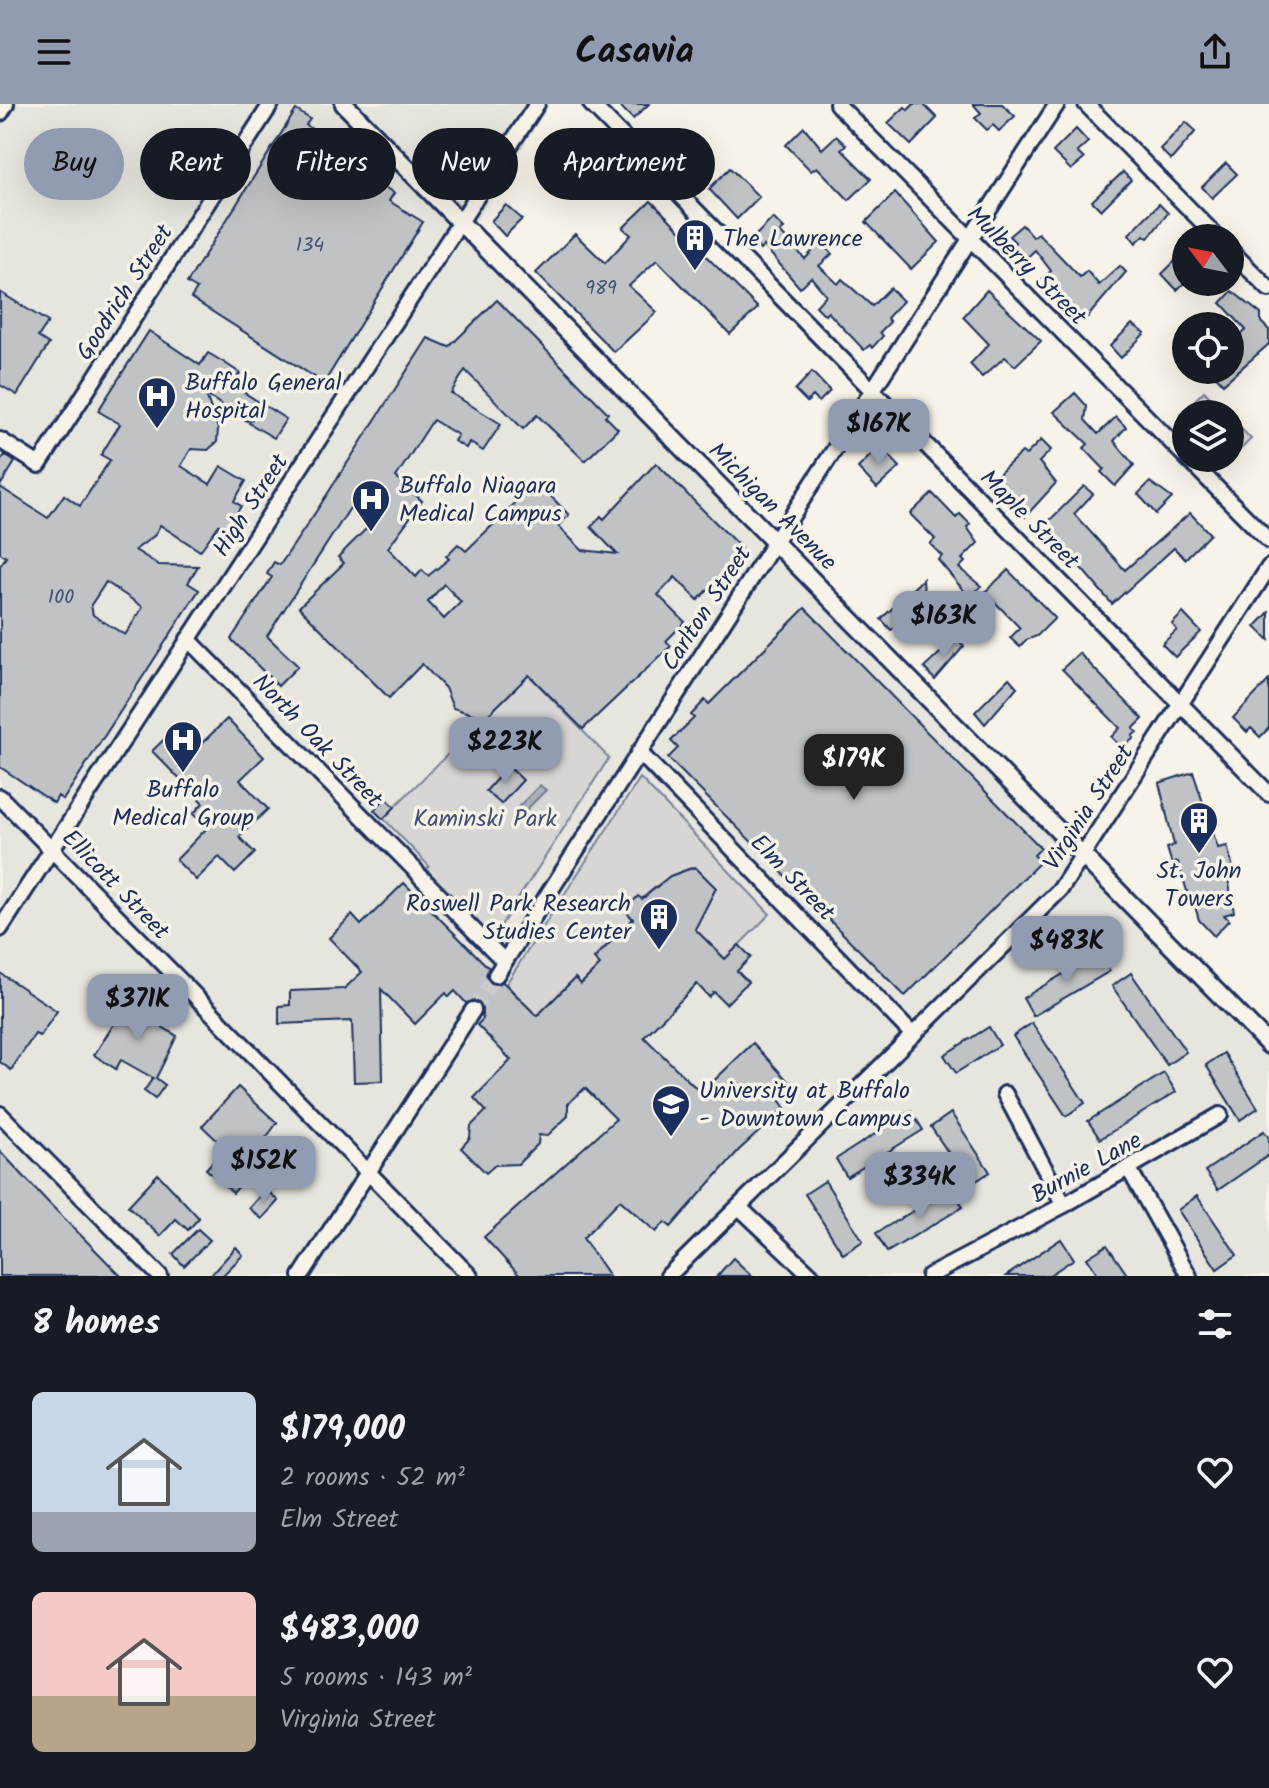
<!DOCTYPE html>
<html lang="en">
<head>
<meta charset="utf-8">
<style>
  body { margin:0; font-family:Kalam,sans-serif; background:#20242c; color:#f1f3f6; height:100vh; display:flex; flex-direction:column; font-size:30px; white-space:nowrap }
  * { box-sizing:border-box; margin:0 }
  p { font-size:26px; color:#9ea1a6 }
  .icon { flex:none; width:44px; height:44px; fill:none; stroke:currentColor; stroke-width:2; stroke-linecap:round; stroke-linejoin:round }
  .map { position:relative; height:1172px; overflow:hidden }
  .side { display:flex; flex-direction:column; background:#171b24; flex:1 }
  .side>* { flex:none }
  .guide { position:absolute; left:24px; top:24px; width:800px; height:72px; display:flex; gap:16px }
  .needle { width:52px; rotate:302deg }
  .tools { position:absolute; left:1172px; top:120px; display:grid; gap:16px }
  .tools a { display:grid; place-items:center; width:72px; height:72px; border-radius:50%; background:#171b24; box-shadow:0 8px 32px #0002; font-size:40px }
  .price { position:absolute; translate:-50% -68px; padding:0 18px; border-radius:16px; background:#919bb2; color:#111; font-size:26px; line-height:52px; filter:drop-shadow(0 2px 4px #0008) }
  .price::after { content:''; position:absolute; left:50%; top:48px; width:24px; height:18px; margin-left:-12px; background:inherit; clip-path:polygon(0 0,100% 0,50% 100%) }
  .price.current { background:#222; color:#fff }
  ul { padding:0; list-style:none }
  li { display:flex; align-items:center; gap:24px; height:200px; padding:0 32px }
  li span { display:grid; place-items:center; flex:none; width:224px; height:160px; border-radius:12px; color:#555 }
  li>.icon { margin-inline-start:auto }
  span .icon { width:96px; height:96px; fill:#fffc; stroke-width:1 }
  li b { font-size:34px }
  h2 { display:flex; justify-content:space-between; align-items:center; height:96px; padding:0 32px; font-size:34px }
  .chip { padding:0 28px; border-radius:36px; background:#171b24; box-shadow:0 8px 32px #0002; font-size:28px; line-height:72px }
  .chip.current { background:#919bb2; color:#111 }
  header { display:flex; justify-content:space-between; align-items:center; height:104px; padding:0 32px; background:#919bb2; color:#111; font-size:36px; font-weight:600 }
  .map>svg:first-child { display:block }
  .built { fill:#e6e5de }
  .green { fill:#d7d6d4; stroke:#798299; stroke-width:2 }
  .water { fill:#acb0b9; stroke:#727c95; stroke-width:2 }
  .building { fill:#c0c3c5; stroke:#1b2f5e; stroke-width:2; fill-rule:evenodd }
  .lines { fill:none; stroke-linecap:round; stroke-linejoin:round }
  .minor-tunnel { stroke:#cbcccc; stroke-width:14; stroke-dasharray:14 7; stroke-linecap:butt }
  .minor-casing { stroke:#1b2f5e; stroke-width:20 }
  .tertiary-casing { stroke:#1b2f5e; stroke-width:22 }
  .minor { stroke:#f7f3e8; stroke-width:14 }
  .tertiary { stroke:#f7f3e8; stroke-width:16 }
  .labels { text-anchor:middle; stroke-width:7; stroke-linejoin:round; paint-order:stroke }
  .number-label { font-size:20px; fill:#445478 }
  .poi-label { font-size:24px; fill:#1b2f5e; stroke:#f7f3e8; text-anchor:start }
  .street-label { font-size:24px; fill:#1b2f5e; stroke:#f7f3e8 }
  .park-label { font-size:24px; fill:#415076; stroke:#f7f3e8 }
</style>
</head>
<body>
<header><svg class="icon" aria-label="menu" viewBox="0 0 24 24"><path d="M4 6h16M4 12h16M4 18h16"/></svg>Casavia<svg class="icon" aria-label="share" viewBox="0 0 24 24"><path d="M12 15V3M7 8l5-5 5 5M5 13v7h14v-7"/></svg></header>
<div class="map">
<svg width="1269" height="1172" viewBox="0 0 1269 1172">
  <rect width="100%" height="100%" fill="#f7f3e8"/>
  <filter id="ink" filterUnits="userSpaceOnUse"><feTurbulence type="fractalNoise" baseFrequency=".0125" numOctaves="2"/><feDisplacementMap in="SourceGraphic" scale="16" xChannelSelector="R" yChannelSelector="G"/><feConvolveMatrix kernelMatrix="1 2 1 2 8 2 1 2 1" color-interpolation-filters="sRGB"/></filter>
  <g filter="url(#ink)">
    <path class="built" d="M0,0H550L474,120L1269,927V1172H0Z"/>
    <g class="green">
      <path d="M1204,287L1227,310H1186V315L1181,310Z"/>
      <path d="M1230,313L1251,335L1228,358L1224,354H1230Z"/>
      <path d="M524,566L609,654L498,826L488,830L426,766L429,762L383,714L513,586Z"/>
      <path d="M640,674L770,810L725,855L695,825L716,784L695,763C673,769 658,779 642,795L638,793L625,806L633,815L594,854L600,861L581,880L575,874L537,912L506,880Z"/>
    </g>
    <path class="water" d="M540,681L546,686L522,710L517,704Z"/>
    <g class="building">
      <path d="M618,0H649L633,15Z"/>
      <path d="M914,0H923L937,14L911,41L888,19L905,3L908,6Z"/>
      <path d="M973,0H1002L1015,12L999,27L993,21L987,26L975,14L981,9Z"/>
      <path d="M296,6L310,15L306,21L364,59L359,67L394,89L389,97L423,118L324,279L191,194L197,185L187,179Z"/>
      <path d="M1186,18L1196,27L1171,56L1160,45Z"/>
      <path d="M804,23L822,45L836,32L846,41L841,45L871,75L849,96L817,63L811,67L786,41Z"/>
      <path d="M1076,25L1088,38L1077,48L1084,55L1071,66L1053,48Z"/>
      <path d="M1226,59L1237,70L1212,94L1202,83Z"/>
      <path d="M730,64L759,93L737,115L709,85Z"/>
      <path d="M1123,68L1131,76L1101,106L1092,97Z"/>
      <path d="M895,89L939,138L911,165L866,118Z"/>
      <path d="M651,97L758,204L730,230L657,156L629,182L657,208L614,248L536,169L575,130L605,159L631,131L623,124Z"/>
      <path d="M1159,100L1168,109L1148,134L1144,131L1136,139L1129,130Z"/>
      <path d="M506,101L522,115L505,132L491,117Z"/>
      <path d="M773,114L784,125L780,128L805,155L821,138L832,150L819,162L838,180L842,175L872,202L890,184L903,197L887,214L890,218L880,228L883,232L872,244L870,241L864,246L828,208L825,211L816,202L826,191L811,173L800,184L764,142L760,146L751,136Z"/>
      <path d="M1022,121L1033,133L1038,129L1080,173L1087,167L1099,181L1120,162L1126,168L1084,217L1040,177L1051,167L1035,146L1022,158L1009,144L1015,138L1009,132Z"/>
      <path d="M1186,146V177L1177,186L1162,170Z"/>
      <path d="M987,186L1041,237L1015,262L1005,253L982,273L970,260L989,240L963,213Z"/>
      <path d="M1232,187L1261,210V218L1269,226V240L1223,280L1210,266H1230V242L1246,226L1221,199Z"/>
      <path d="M0,188L48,218L38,233L49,240L17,291L0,281Z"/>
      <path d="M497,196L608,309L605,312L618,325L585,357L537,311L523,325L465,266L451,289L501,320L483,347L469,338L466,344L454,337L458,331L433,316L396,373L422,397L388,444L416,473L422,466L428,472L449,455L446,452L458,440L466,447L537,378L569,411L558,422L582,446L617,450L591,423L601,412L604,415L656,359L741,444L720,478L718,476L698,496L675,473L658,491L685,518L666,537L671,542L583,625L529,571L485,614L453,604L445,584L422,560L389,594L299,503L344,459L338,453L375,416L352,401L267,532L298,562L278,582L231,535L272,473L267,470L274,458L280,461L317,406L428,234L449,243ZM444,480L461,498L444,515L428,498Z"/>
      <path d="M1132,220L1145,229L1121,254L1110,242Z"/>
      <path d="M149,227L200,261L208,249L225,259L240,269L232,281L286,315L274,334L249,319L253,313L247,317L206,291L218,325L217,338L208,346L191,345L181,362L210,380L221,362L246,377L234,397L241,402L226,426L219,421L200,447L160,421L155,431L135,446L159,461L198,462L188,479L199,486L63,696L58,692L54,699L0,663V462L6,453L0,449V383L48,414L64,391L80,402L110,356L101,351L120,320L98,307ZM106,478L143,503L125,531L93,511L91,501Z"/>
      <path d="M812,268L830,287L819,298L813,292L807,298L795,286Z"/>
      <path d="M1075,289L1087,302L1085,316L1098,330L1116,313L1126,323L1114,337L1134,361L1115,382L1101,368L1104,365L1084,344L1088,340L1054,308Z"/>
      <path d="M1041,336L1051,346L1039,358L1056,379L1025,413L989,379L1022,348L1026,351Z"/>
      <path d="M880,342L900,363L877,384L858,364Z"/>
      <path d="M5,351L15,358L0,382V358Z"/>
      <path d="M1150,378L1172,394L1156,410L1138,390Z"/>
      <path d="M1084,382L1093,390L1074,410L1125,466L1190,409L1210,430L1185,455L1174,444L1112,500L1076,458L1073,461L1039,427Z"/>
      <path d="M932,389L956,414L960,410L970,420L967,423L978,439L962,455L965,458L959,464L981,482L970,494L938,456L942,452L930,440L935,435L910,410Z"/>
      <path d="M1008,466L1055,514L1037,532L1026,536L1020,543L1010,534L1020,524L985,488Z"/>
      <path d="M923,475L924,491L907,507L911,511L903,519L891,526L881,515Z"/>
      <path d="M805,504L1041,744L1034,751L1040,758L905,892L668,654L678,644L671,637L694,614L691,611L705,596L709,600Z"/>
      <path d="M1269,508V536L1255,523Z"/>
      <path d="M1183,509L1201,528L1175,553L1162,540L1177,526L1172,520Z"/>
      <path d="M956,534L964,542L935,576L924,564Z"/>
      <path d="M1079,549L1143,615L1133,625L1137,628L1132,632L1134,634L1122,644L1111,633L1120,624L1062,565Z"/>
      <path d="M1009,574L1017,583L985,620L975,608Z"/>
      <path d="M1269,576V624L1260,633L1251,624L1247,628L1233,614Z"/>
      <path d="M227,615L264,653L240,676L268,705L239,733L255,749L235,769L219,753L196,776L176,756L207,724L193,710L203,699L152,647L180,620L200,641Z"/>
      <path d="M508,662L523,676L501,700L486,687Z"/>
      <path d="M1193,668L1218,744L1227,742L1235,771L1228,774L1234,808L1224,811L1229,816L1214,832L1199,816L1194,799L1191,800L1178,758L1172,760L1167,744L1174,741L1159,679Z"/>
      <path d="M386,694L395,703L383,715L374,706Z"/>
      <path d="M695,763L716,784L695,825L725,855L739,841L751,853L737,867L748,878L726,900L714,888L709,893L697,880L644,933L701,989L753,939L788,977L775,990L785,1004L739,1046L671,1123L665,1118L656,1128L620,1096L583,1134L609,1172H520L484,1133L616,1015L585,984L568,1000V1012L547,1032L539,1031L538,1040L518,1060L495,1061L486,1069L461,1044L470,1034L471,1022L486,1007L474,994L511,956L477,921L483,915L479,898L466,899L455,887L449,893L446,889L415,920L381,885L383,977L354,978L352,917L279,920V902L290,901V887L344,885L362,868L329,834L352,811L361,821L404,779L489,864L486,871L490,879L503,878L537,912L575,874L581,880L600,861L594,855L633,815L625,806L638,792L642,795L670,772Z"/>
      <path d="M1100,848L1110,867L1033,912L1023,894Z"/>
      <path d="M0,869L57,907L40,932L35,930L11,966L0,958Z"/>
      <path d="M1131,869L1186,948L1167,961L1112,882Z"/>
      <path d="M139,881L151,889L139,909L177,932L156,974L165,981L155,995L144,987L153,974L121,956L116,965L94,951Z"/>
      <path d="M1032,919L1085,999L1066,1012L1013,932Z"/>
      <path d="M989,923L1000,941L956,969L944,951Z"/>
      <path d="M1224,949L1258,1004L1240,1016L1206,961Z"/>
      <path d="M1164,969L1176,988L1100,1035L1088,1017Z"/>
      <path d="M238,983L277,1019L252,1053L259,1060L233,1089L206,1065L225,1044L202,1022Z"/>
      <path d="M911,1007L923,1026L847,1073L836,1055Z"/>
      <path d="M951,1009L990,1068L970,1081L931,1023Z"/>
      <path d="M1264,1027L1269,1034V1051L1218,1086L1205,1067Z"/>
      <path d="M0,1047L47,1097L121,1172H0Z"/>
      <path d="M158,1070L199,1114L188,1126L176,1115L160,1132L128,1102Z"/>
      <path d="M825,1077L863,1137L843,1150L805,1090Z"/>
      <path d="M952,1084L963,1103L887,1148L876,1129Z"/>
      <path d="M266,1085L278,1097L262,1115L249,1104Z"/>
      <path d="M1197,1092L1237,1151L1217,1165L1178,1106Z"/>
      <path d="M198,1125L210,1136L184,1162L173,1150Z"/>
      <path d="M1061,1135L1074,1155L1048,1172H1006Z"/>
      <path d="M1107,1141L1128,1172H1099L1087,1154Z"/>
      <path d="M236,1143L243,1151L222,1172H210Z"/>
      <path d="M733,1154L752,1172H717Z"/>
    </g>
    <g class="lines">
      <path class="minor-tunnel" d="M473,906L496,871"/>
      <g class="minor-casing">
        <g id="minor">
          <path d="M591,0L1269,690"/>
          <path d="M837,0L1186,353"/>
          <path d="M1086,0L1218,134"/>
          <path d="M1230,146L1269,185"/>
          <path d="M0,336L39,361L271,0"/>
          <path d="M1187,354L1269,437"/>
          <path d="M188,535L416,767"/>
          <path d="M639,648L913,931"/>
          <path d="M0,693L470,1172"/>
          <path d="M420,772L504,857"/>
          <path d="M0,825L537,0"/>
          <path d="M496,871L1057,0"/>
          <path d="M1005,990L1064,1101"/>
          <path d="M0,1010L160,1172"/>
          <path d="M1129,1065L1189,1172"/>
          <path d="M740,1104L812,1172"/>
          <path d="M301,1172L473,906"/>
          <path d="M668,1172L1060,786L1269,463"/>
          <path d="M929,1172L1064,1101L1220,1011"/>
        </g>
      </g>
      <g class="tertiary-casing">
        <g id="tertiary">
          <path d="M344,0L1269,941"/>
          <path d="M0,8L5,0"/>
        </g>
      </g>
      <use href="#minor" class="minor"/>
      <use href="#tertiary" class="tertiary"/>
    </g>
  </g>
  <defs>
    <g id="building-pin" transform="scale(2)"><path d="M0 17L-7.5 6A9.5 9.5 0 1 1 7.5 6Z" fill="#1b2f5e" stroke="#f7f3e8"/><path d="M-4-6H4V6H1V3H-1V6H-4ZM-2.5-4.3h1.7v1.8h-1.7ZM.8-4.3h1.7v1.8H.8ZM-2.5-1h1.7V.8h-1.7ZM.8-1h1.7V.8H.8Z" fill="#fff"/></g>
    <g id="hospital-pin" transform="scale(2)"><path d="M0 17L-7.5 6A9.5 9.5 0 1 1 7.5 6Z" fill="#1b2f5e" stroke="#f7f3e8"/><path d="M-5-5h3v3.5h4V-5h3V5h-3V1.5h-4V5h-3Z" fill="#fff"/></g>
    <g id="university-pin" transform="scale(2)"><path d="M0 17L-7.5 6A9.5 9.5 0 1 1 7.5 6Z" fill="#1b2f5e" stroke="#f7f3e8"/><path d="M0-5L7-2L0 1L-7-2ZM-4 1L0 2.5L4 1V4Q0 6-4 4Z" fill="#fff"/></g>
  </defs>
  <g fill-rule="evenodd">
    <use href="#building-pin" x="695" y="134"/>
    <use href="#hospital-pin" x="157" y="292"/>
    <use href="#hospital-pin" x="371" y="395"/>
    <use href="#hospital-pin" x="183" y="636"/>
    <use href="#building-pin" x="1199" y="717"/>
    <use href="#building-pin" x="659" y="813"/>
    <use href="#university-pin" x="671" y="1000"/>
  </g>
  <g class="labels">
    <g class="number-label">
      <text x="310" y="147">134</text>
      <text x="601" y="190">989</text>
      <text x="61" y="499">100</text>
    </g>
    <g class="poi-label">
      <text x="723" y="142">The Lawrence</text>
      <text x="185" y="286">Buffalo General<tspan x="185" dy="28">Hospital</tspan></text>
      <text x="399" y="389">Buffalo Niagara<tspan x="399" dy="28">Medical Campus</tspan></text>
      <text x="183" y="693" text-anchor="middle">Buffalo<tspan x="183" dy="28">Medical Group</tspan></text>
      <text x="1199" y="774" text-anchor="middle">St. John<tspan x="1199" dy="28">Towers</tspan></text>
      <text x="631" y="807" text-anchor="end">Roswell Park Research<tspan x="631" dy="28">Studies Center</tspan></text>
      <text x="699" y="994">University at Buffalo<tspan x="699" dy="28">- Downtown Campus</tspan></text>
    </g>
    <g class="street-label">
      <text transform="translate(1027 161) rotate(45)" y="8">Mulberry Street</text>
      <text transform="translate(124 188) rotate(-57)" y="8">Goodrich Street</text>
      <text transform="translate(250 401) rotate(-57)" y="8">High Street</text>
      <text transform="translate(773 402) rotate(45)" y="8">Michigan Avenue</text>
      <text transform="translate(1030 415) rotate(45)" y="8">Maple Street</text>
      <text transform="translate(706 504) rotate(-57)" y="8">Carlton Street</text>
      <text transform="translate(318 636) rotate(46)" y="8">North Oak Street</text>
      <text transform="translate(1088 703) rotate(-57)" y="8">Virginia Street</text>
      <text transform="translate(793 773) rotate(46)" y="8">Elm Street</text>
      <text transform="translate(116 780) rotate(46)" y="8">Ellicott Street</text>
      <text transform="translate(1086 1063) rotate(-29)" y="8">Burnie Lane</text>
    </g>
    <g class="park-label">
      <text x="485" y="722">Kaminski Park</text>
    </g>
  </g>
</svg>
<div class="tools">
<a><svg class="needle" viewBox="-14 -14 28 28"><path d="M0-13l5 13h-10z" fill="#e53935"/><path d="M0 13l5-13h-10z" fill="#9ea1a6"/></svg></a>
<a><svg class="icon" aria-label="locate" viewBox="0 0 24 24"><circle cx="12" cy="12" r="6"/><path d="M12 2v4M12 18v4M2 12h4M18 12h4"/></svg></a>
<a><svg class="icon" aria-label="layers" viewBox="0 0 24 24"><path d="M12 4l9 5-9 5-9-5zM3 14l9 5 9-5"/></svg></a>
</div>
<b class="price" style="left:879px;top:363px">$167K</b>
<b class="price" style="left:944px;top:555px">$163K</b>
<b class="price" style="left:505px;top:681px">$223K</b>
<b class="price current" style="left:854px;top:698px">$179K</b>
<b class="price" style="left:1067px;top:880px">$483K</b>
<b class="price" style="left:138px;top:938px">$371K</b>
<b class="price" style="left:264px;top:1100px">$152K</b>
<b class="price" style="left:920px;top:1116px">$334K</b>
<div class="guide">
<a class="chip current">Buy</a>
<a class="chip">Rent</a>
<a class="chip">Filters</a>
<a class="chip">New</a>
<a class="chip">Apartment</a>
</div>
</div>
<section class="side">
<h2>8 homes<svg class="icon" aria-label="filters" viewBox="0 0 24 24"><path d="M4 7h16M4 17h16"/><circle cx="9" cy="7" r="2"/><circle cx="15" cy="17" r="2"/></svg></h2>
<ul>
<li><span style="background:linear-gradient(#c9d6e8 75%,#9aa5b1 0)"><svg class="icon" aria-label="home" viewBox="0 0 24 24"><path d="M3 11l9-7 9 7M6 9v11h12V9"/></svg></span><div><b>$179,000</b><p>2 rooms · 52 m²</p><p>Elm Street</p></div><svg class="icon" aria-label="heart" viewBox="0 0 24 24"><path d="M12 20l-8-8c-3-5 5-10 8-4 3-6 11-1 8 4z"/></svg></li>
<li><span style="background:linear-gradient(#f6c9c9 65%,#b9a48a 0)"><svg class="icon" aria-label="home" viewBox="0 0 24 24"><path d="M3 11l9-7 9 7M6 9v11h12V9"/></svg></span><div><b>$483,000</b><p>5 rooms · 143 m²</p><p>Virginia Street</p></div><svg class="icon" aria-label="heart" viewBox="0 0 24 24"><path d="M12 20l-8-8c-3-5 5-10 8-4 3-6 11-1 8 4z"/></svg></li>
</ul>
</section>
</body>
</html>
